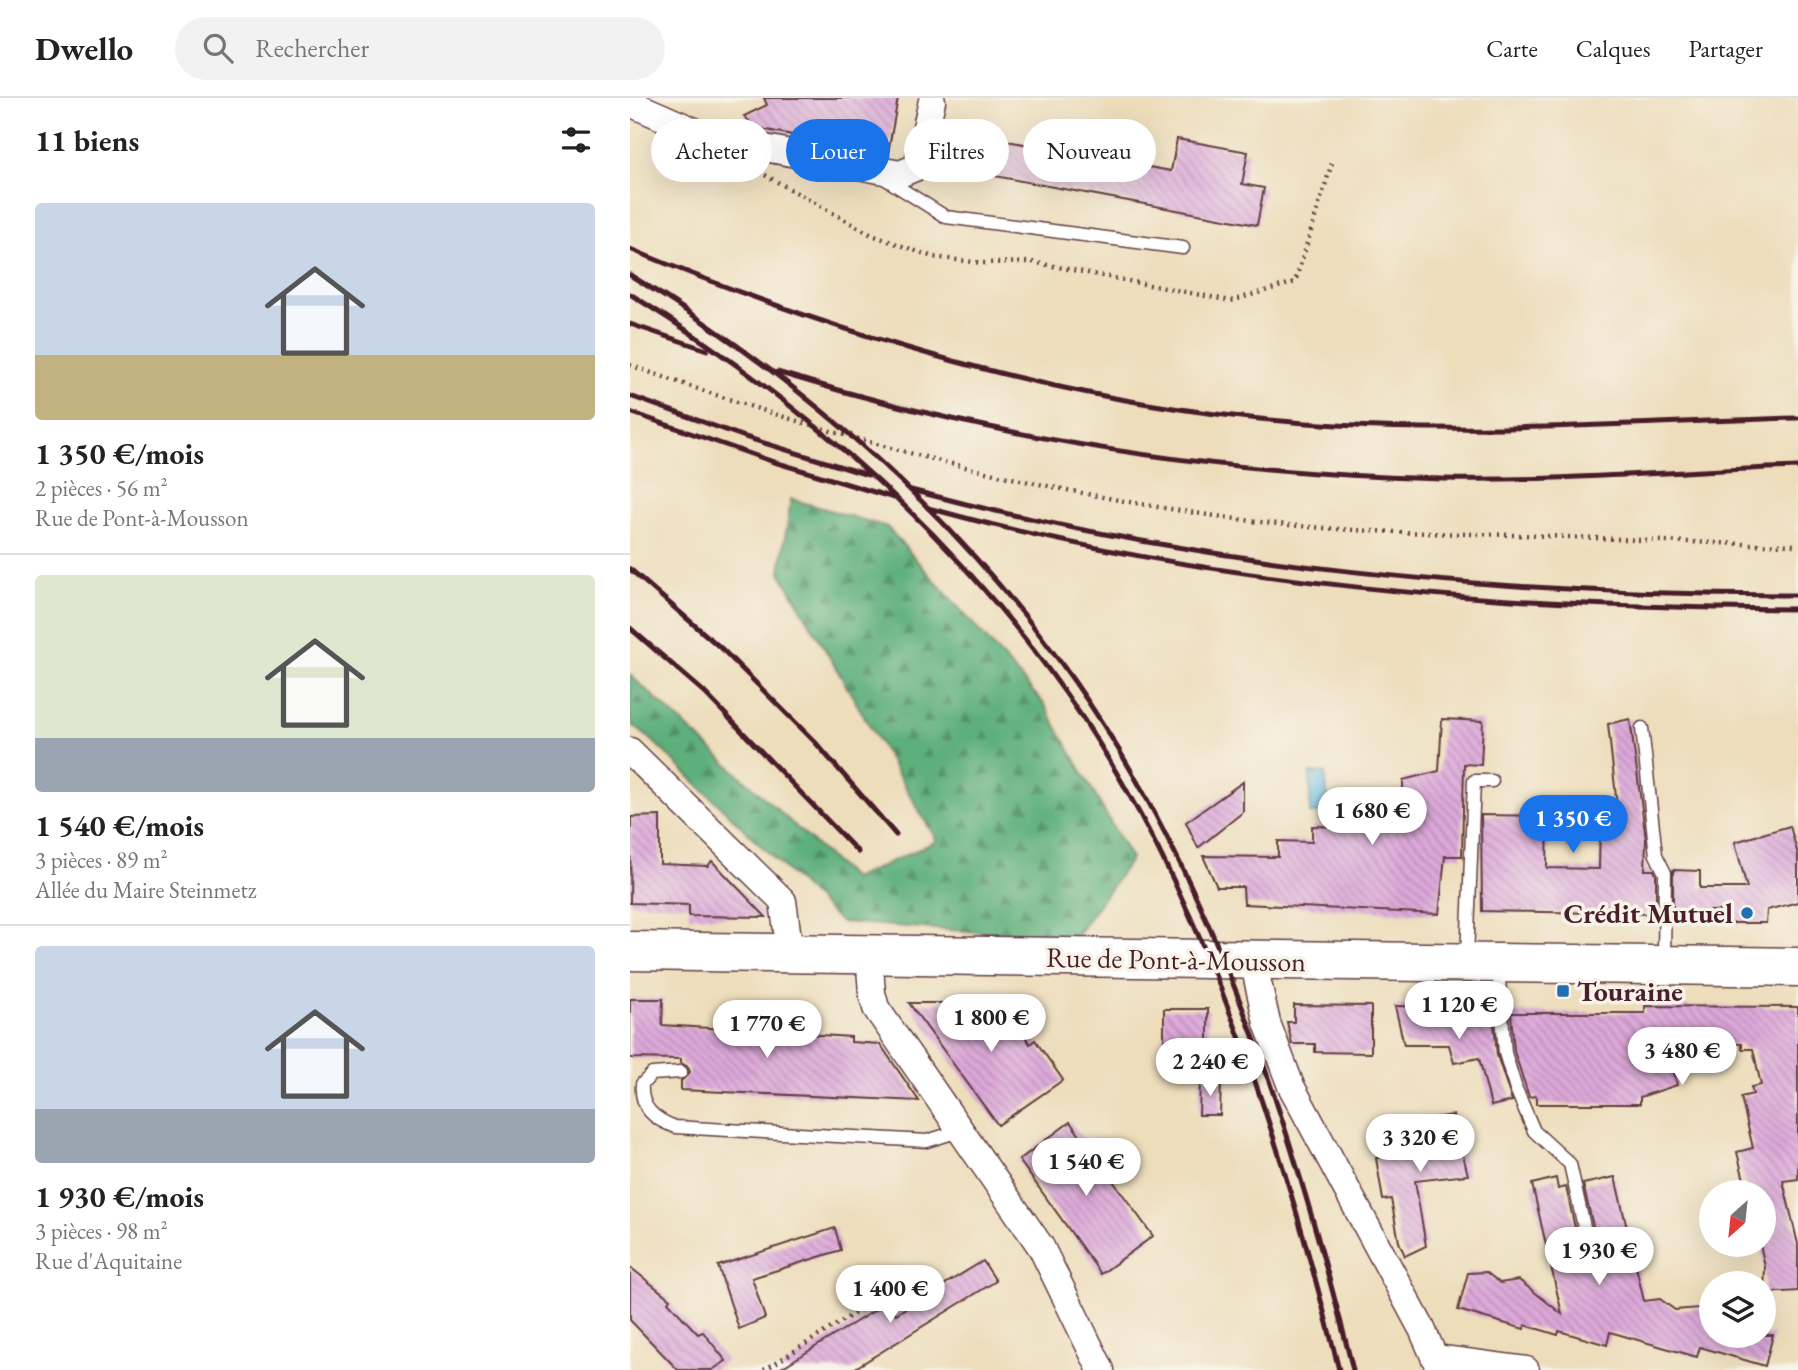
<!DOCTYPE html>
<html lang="fr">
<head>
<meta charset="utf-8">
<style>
  body { margin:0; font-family:"EB Garamond",serif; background:#f2f2f2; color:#222; height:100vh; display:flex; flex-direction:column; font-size:26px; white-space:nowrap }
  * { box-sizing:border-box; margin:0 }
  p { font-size:23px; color:#767676 }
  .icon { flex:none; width:38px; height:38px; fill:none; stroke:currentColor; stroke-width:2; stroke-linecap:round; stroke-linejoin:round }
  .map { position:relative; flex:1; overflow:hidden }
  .sheet { display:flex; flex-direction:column; background:#fff; width:630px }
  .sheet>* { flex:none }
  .guide { position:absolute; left:21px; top:21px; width:665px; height:63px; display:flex; gap:14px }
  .needle { width:46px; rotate:207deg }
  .fabs { position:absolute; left:1069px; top:1082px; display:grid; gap:14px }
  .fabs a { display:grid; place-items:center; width:77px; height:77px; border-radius:50%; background:#fff; box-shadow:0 7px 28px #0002; font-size:35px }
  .price { position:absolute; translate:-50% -60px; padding:0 16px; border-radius:24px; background:#fff; color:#222; font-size:23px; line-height:46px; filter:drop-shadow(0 2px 4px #0008) }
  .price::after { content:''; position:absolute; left:50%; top:42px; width:21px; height:16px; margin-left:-10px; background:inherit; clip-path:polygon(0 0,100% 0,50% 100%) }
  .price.active { background:#1a73e8; color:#fff }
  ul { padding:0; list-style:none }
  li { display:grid; align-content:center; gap:14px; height:371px; padding:0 35px }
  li+li { border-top:2px solid #e0e0e0 }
  li span { display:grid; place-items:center; height:217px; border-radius:7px; color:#555 }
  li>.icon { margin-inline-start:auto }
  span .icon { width:126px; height:126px; fill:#fffc; stroke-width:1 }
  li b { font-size:30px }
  h2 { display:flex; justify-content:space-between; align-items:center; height:84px; padding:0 35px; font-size:30px }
  .pill { padding:0 24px; border-radius:32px; background:#fff; box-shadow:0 7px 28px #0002; font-size:24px; line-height:63px }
  .pill.active { background:#1a73e8; color:#fff }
  header { display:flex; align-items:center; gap:42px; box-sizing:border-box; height:98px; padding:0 35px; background:#fff; border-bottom:2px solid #e0e0e0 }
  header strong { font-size:33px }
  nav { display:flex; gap:38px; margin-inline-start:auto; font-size:24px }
  .search { width:490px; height:63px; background:#f2f2f2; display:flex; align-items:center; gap:18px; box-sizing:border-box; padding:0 24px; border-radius:38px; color:#767676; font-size:26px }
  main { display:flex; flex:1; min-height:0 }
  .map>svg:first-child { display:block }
  .forest { fill:url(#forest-firs); stroke:#546753; stroke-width:2 }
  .water { fill:#60b9de; stroke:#556c84; stroke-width:2 }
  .building { fill:url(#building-back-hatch) }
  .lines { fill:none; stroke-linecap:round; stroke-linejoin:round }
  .service-casing { stroke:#623c41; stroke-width:15 }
  .minor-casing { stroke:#623c41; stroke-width:29 }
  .primary-casing { stroke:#623c41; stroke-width:41 }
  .path { stroke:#623c41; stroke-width:4.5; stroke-dasharray:2 5; stroke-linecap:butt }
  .service { stroke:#fff; stroke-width:12 }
  .minor { stroke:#fff; stroke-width:26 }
  .primary { stroke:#fff; stroke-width:38 }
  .rail { stroke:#4a1f2b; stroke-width:5 }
  .poi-dot { fill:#1f6fb2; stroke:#f7f3e8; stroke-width:2.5 }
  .labels { text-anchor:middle; stroke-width:7; stroke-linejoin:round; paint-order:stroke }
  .poi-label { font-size:28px; font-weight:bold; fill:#4a1f2b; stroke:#f7f3e8; text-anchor:end }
  .street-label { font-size:28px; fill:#4a1f2b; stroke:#f7f3e8 }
</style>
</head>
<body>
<header>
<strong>Dwello</strong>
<div class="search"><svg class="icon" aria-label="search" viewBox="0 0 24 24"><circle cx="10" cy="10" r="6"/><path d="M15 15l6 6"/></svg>Rechercher</div>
<nav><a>Carte</a><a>Calques</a><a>Partager</a></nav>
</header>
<main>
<section class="sheet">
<h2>11 biens<svg class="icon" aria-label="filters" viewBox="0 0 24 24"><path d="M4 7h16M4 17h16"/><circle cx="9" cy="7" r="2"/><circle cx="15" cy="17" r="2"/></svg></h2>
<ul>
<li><span style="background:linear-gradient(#c9d6e8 70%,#c2b280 0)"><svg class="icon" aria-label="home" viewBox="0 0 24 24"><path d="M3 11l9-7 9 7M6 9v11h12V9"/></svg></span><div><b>1 350 €/mois</b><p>2 pièces · 56 m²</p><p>Rue de Pont-à-Mousson</p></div></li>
<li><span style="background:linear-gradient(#dfe7d0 75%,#9aa5b1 0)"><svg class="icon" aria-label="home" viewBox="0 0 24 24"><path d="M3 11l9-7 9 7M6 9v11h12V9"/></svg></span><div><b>1 540 €/mois</b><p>3 pièces · 89 m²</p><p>Allée du Maire Steinmetz</p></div></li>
<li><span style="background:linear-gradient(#c9d6e8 75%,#9aa5b1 0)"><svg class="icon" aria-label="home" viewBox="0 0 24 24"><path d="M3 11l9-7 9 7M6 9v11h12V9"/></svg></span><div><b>1 930 €/mois</b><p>3 pièces · 98 m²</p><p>Rue d'Aquitaine</p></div></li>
</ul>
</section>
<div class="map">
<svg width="1168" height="1272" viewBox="0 0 1168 1272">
  <defs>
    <pattern id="forest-firs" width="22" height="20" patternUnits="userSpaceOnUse" patternTransform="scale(1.75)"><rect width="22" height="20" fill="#5daf7b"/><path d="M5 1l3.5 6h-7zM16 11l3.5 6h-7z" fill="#4f8e65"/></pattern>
    <pattern id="building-back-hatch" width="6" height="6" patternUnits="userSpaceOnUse" patternTransform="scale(1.75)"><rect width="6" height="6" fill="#dda9da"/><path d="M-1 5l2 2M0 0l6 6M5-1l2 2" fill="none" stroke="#b589b1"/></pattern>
  </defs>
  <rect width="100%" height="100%" fill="#f7f3e8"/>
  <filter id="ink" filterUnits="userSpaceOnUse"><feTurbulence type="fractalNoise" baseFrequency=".0143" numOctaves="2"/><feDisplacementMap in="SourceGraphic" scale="14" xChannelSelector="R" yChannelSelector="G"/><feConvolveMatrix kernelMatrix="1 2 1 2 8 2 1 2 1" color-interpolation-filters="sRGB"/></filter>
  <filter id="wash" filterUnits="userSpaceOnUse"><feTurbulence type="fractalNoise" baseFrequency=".00686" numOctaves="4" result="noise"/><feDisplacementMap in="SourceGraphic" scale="28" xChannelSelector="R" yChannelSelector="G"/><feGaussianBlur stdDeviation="1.57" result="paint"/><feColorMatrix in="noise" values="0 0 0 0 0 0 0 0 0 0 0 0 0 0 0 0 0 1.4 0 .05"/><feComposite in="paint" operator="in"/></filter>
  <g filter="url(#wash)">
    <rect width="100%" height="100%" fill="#edddbb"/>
    <path class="forest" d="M161,401L257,429L414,606L501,761L444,841L210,824L23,643L0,625V577L223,781L307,743L150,474Z"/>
    <path class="water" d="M680,675H695L698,704L695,715H680Z"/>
    <g id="blocks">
      <g class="building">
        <path d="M134,0H268L258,55L126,30L114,18L137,7Z"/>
        <path d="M361,40L541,73L547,41L618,54L612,86L634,90L627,127L354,76Z"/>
        <path d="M812,621L853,623L851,667L834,666L832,758H815L809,816L614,806L613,789H587L573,758L648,759V743L682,744V728L747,730L748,698L773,699V682L809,673Z"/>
        <path d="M1000,621L1016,742L1015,772H1024L1026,777V816L852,813L851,717L918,718L917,770L969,771L970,717H988L978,626Z"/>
        <path d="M613,684V714L568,750L556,724Z"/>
        <path d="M30,718V766L78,768L82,763L136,819L59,818V807L0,805L1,719Z"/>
        <path d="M1160,728L1168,757V804L1137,812L1136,825H1099V813H1043V772L1070,773V790H1117L1105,744Z"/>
        <path d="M0,901H33L32,927L221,939V944L250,946L289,1003L51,992V983L60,974L58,969L51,965V961L0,960Z"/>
        <path d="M279,905H373L400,946L405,942L433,982L368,1027Z"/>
        <path d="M664,907L741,908V955L685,954V946H662L657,924H664Z"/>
        <path d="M765,908L807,909V922L858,911L863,915L867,957L882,1003L861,1008L849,960L824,965L819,947H774Z"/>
        <path d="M1015,908L1168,909V1081L1153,1083L1168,1146V1193L1134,1195L1135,1169L1130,1146H1134V1094H1117L1107,1054L1123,1050L1111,999L1123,996L1121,989L1131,987L1123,951H1112V946L1060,945V949H1038L1047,987L1010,999V1006H906V998L899,999L884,953L881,915H1015Z"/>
        <rect x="534" y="911" width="44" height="51"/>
        <path d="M570,982H591L590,1017H569Z"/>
        <path d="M823,1017L838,1077L785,1083L796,1148L775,1158L769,1144L761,1101L753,1102L746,1060L786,1054L780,1023Z"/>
        <path d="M440,1024L523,1138L471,1176L389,1062Z"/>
        <path d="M985,1079L1014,1203L1030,1201L1045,1212L1069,1210L1082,1214V1237H1143L1135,1268L1070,1249L1067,1259L980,1234L977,1247L929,1233L928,1237L895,1227L894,1231L828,1212L838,1175L856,1174L870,1185L889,1182L932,1216L902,1086L926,1080L928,1091L936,1089L950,1153L960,1160L965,1157L968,1149L953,1086Z"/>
        <path d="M205,1130L211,1152L122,1180L135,1220L109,1231L88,1168Z"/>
        <path d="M353,1163L366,1183L222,1272H148L258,1204L266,1216Z"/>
        <path d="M0,1169L40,1201L38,1204L68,1236L73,1234L96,1263L82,1272H48L0,1222Z"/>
      </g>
    </g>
  </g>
  <g filter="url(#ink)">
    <use href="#blocks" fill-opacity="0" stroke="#623c41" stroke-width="2"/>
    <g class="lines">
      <g class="service-casing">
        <g id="service">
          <path d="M254,80L316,119L553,150"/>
          <path d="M1012,630L1026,757L1035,775L1034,863"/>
          <path d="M837,860L844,683H862"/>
          <path d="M868,869L875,955L886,991L904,1033L940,1066L959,1151"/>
          <path d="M51,974L22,976L12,986C10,1010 24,1021 45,1029L297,1043L329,1033"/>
        </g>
      </g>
      <g class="minor-casing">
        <g id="minor">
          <path d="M0,5L78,39L270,76L287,69L302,3"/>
          <path d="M0,653L153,803L160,855"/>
          <path d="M239,856L242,895L246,910L411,1149L471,1272"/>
          <path d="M623,862L637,925L661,988L792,1231L810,1272"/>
          <path d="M805,1260L896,1272"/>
        </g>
      </g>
      <g class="primary-casing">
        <path id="primary" d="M0,853L1168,869"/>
      </g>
      <g class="path">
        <path d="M135,77L242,137L303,159L352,165L402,164L601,203L665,184L702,65"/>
        <path d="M0,267C195,338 401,393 607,421C700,434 794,435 887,437C981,440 1074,446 1168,447"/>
        <path d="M134,1272L276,1183"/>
      </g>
      <use href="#service" class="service"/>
      <use href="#minor" class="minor"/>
      <use href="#primary" class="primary"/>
      <g class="rail">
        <path d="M0,151C225,244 462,314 707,327C860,336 1014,324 1168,320"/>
        <path d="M0,177C208,303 394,478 512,692C612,872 673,1073 723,1272"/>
        <path d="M0,196C177,305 338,448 454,622C581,816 653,1049 709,1272"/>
        <path d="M0,226L77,252"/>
        <path d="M147,274C363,341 587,376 813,381C932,383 1050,373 1168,369"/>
        <path d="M0,298L115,339L238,377"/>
        <path d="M0,314L141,363L264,400"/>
        <path d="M281,392C571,469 869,497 1168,497"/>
        <path d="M298,410C581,488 876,510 1168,511"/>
        <path d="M0,471L92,551L185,644L266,737"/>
        <path d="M0,530L74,594L228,754"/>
      </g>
    </g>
  </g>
  <g class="poi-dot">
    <circle cx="1117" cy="815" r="7"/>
    <rect x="926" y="886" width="14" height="14" rx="3.5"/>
  </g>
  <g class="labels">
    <g class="poi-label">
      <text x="1103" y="825">Crédit Mutuel</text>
      <text x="947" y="903" text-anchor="start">Touraine</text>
    </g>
    <g class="street-label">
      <text transform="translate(546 861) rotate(1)" y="10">Rue de Pont-à-Mousson</text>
    </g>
  </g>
</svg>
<div class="fabs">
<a><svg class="needle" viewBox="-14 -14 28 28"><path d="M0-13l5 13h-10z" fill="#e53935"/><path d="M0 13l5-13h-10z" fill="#767676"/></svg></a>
<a><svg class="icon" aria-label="layers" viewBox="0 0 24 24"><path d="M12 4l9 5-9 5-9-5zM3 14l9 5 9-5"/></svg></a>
</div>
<b class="price" style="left:742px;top:749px">1 680 €</b>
<b class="price active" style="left:943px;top:757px">1 350 €</b>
<b class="price" style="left:829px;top:943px">1 120 €</b>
<b class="price" style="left:361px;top:956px">1 800 €</b>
<b class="price" style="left:137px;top:962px">1 770 €</b>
<b class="price" style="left:1052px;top:989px">3 480 €</b>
<b class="price" style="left:580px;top:1000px">2 240 €</b>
<b class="price" style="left:790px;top:1076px">3 320 €</b>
<b class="price" style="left:456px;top:1100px">1 540 €</b>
<b class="price" style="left:969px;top:1189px">1 930 €</b>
<b class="price" style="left:260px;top:1227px">1 400 €</b>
<div class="guide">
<a class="pill">Acheter</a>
<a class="pill active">Louer</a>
<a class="pill">Filtres</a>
<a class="pill">Nouveau</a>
</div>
</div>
</main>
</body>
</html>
